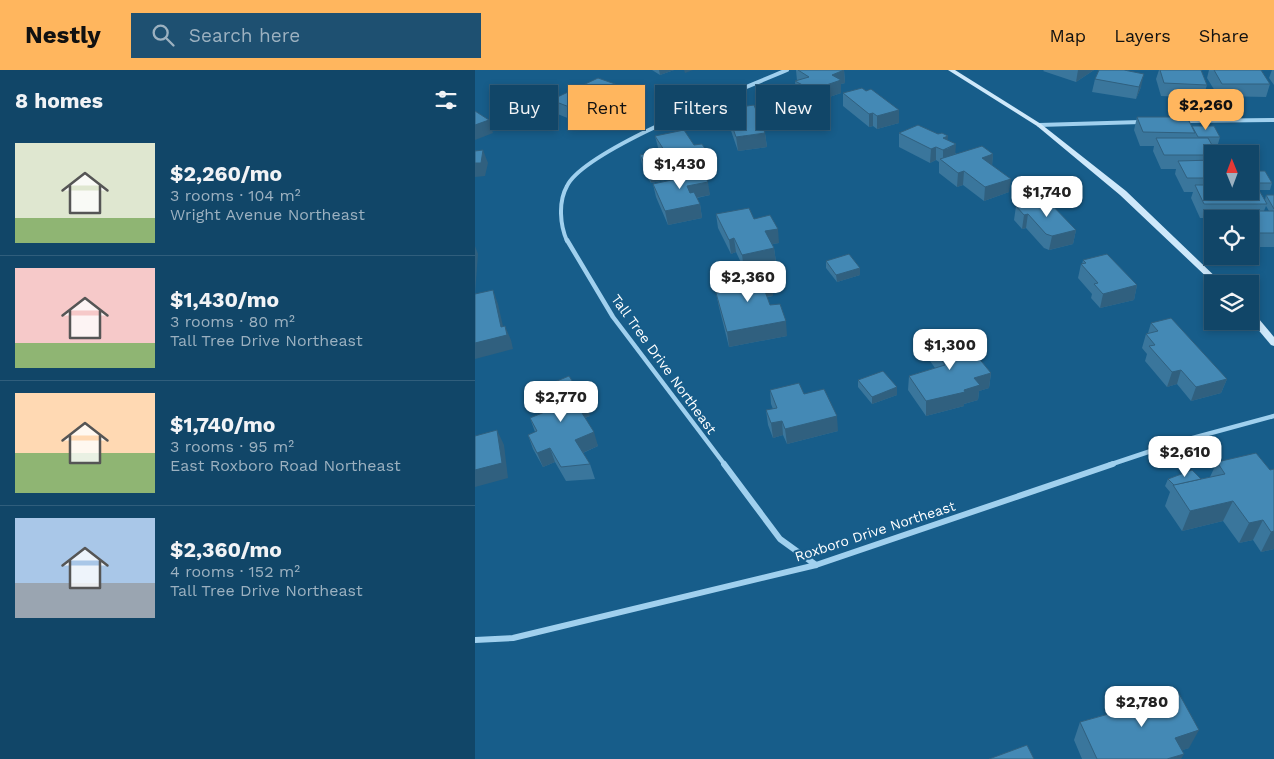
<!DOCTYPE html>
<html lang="en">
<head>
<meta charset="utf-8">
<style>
  body { margin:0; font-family:"Work Sans",sans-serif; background:#1e5071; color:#f1f3f6; height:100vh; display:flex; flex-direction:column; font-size:19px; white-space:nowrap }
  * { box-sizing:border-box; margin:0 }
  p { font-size:16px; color:#9cb1c0 }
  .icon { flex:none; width:28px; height:28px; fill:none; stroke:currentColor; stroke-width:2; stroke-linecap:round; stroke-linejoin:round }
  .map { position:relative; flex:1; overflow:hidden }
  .details { display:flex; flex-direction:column; background:#114668; width:475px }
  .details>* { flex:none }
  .hud { position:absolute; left:15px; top:15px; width:475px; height:45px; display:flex; gap:10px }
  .needle { width:32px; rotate:359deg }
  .buttons { position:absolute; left:729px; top:75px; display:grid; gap:10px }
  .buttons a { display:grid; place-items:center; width:55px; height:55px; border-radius:0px; background:#114668; box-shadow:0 2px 8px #0003,0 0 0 1px #305e7c; font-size:25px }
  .price { position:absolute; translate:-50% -42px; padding:0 11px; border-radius:10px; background:#fff; color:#222; font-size:16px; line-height:32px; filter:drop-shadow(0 1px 2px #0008) }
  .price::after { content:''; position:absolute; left:50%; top:30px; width:15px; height:11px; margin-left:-8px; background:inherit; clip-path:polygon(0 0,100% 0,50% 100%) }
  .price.selected { background:#ffb65e; color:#111 }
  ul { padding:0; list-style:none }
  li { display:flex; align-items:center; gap:15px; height:125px; padding:0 15px }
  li+li { border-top:1px solid #305e7c }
  li span { display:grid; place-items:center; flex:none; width:140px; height:100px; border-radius:0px; color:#555 }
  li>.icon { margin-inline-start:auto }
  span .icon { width:60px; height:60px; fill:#fffc; stroke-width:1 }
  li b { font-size:21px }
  h2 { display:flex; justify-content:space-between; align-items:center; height:60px; padding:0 15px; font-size:21px }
  .chip { padding:0 18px; border-radius:0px; background:#114668; box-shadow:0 2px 8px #0003,0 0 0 1px #305e7c; font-size:18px; line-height:45px }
  .chip.selected { background:#ffb65e; color:#111 }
  header { display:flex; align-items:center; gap:30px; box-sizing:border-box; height:70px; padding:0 25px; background:#ffb65e; color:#111 }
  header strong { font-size:24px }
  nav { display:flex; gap:28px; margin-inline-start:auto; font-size:18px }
  .search { width:350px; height:45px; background:#1e5071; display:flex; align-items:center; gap:12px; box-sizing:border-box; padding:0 18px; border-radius:0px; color:#9cb1c0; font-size:19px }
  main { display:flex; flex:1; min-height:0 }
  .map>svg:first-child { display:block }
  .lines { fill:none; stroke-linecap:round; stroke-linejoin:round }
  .minor-far2 { stroke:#a0d0ee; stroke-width:4 }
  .minor-far1 { stroke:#a0d0ee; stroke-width:4.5 }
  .minor { stroke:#a0d0ee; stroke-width:6 }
  .secondary { fill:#cee8fa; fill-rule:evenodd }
  .wall { fill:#3a769c; fill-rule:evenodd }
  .shaded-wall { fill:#30607f }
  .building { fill:#4489b5; stroke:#30607f }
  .labels { text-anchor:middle; stroke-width:4; stroke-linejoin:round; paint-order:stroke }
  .street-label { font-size:14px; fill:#fff; stroke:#175d8a }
</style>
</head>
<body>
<header>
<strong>Nestly</strong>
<div class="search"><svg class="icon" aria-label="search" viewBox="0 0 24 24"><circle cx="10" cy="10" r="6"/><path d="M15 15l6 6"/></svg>Search here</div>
<nav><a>Map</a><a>Layers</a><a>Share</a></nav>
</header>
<main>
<section class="details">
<h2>8 homes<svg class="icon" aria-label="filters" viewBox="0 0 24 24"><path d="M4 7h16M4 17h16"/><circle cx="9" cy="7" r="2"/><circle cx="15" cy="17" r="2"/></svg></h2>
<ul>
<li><span style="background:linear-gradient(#dfe7d0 75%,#8fb573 0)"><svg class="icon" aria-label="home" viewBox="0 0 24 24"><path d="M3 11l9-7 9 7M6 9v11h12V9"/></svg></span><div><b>$2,260/mo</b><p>3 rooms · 104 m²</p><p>Wright Avenue Northeast</p></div></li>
<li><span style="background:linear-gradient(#f6c9c9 75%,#8fb573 0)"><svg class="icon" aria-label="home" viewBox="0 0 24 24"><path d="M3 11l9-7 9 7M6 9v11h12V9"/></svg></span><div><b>$1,430/mo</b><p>3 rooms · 80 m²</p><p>Tall Tree Drive Northeast</p></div></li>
<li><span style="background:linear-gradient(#ffd9b3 60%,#8fb573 0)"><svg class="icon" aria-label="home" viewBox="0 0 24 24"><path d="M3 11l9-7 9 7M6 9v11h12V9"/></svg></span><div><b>$1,740/mo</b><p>3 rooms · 95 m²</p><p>East Roxboro Road Northeast</p></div></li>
<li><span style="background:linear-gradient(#a9c7e8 65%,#9aa5b1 0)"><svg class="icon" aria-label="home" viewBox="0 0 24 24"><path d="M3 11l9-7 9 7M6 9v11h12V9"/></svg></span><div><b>$2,360/mo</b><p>4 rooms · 152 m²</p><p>Tall Tree Drive Northeast</p></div></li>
</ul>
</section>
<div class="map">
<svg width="799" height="689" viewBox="0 0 799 689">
  <rect width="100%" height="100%" fill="#175d8a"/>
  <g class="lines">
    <g class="minor-far2">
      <path d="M707,51L799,50"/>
      <path d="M564,55L666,52"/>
      <path d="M92,171C85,155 83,132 92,116C110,79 268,19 312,0"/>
    </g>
    <g class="minor-far1">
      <path d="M92,170L138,247L250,395"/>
      <path d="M634,395L703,372L799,346"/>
    </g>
    <g class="minor">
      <path d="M249,394L305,469L341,495"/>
      <path d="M0,570L38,568L341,495L638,394"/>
    </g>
    <g class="secondary">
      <path d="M473,0H480L566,54L651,121L748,214H739L645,125L562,56Z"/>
      <path d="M775,241L778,242L799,267V276L796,275L775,250Z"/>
    </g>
  </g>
  <g class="wall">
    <path d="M177,0H199L185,5Z"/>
    <path d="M321,0H369L370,13L366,14V23L337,33L321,24L320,11H322Z"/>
    <path d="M569,0H619L601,12L568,1Z"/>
    <path d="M684,0H726L732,15L728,28L686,26L681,9Z"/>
    <path d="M734,0H739L795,14L791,27L743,26L732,8Z"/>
    <path d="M797,0H799V15L794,8Z"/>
    <path d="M620,9L666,17L661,29L617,22Z"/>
    <path d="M391,21L424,40V53L402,59L398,56L394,57L368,36V23Z"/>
    <path d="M146,28L100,51L80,43L76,30Z"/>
    <path d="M251,39L290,63L292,77L263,81L253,52Z"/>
    <path d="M662,47L717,57L745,67L743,74H736L741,82L742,78L767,84H738V121H775V101L797,113L795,120H784L790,130L791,125H799V177H775V149L725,148L716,128L718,122H709L700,104L701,99H686L678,81L679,76H665L659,60ZM791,136L794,141H789Z"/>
    <path d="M424,63L472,70L481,84H518L517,95L534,122L509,131L488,115L482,117L464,103V92L461,90L455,93L424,77Z"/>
    <path d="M180,66L219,75L237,100L228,102L235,125L222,128L225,134L227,148L193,155L181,127L178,114L204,109V107L176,113L168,99L165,85L184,81Z"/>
    <path d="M541,136L601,160L598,174L574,180L569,178L551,158L547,159L539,150Z"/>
    <path d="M241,144L279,149L304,173L297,174L299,178L301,192L269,199L261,182L256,184L243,158Z"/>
    <path d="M608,190L662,215L659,230L625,238L616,228L617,224L603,208L606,194H607Z"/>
    <path d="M351,191L385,198V205L362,212L351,198Z"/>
    <path d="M249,209L297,211L298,226L292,227L295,235L312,266L254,277L244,237L241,223L251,221Z"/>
    <path d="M676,253L752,309L746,323L716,331L702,314L692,317L670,291L672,284L667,278L671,264L673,263Z"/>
    <path d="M454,273L498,287L516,303L514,318L504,321L503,330L489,334V336L451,346L433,320L434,306L460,298L453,288Z"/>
    <path d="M383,310L422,317V325L397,334L383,317Z"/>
    <path d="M60,320L115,346L110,348L123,376L108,383L115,394L120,409L91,411L80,392L68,397L58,379L53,365L60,362L55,348L69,342L65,335Z"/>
    <path d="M295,320L329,324L363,361L312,374L308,365L298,368L293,355L291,340L298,339L296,334Z"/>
    <path d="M742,392L795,400L799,399V479L786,482L778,470L764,473L748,451L707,461L690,436L695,422L690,416L693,409H726L735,407Z"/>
    <path d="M649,627H678L714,678L707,680L706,689H607L599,670L605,652L643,641Z"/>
  </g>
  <g class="shaded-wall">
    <path d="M184,0H199L185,5Z"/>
    <path d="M209,0H218L210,3Z"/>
    <path d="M369,0L370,13L366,14V23L337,33V20L357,5Z"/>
    <path d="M603,0H619L601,12Z"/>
    <path d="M669,4L666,17L661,29L664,17Z"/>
    <path d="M143,15L146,28L100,51L97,38Z"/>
    <path d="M424,40V53L402,59V46Z"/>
    <path d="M398,43V56L394,57V44Z"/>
    <path d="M14,50L18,63L0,70V55Z"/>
    <path d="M290,63L292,77L263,81L261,67Z"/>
    <path d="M473,66L472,79L481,74L480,87L468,92V68Z"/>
    <path d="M461,77V90L455,93L456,79Z"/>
    <path d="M8,80L13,93L10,106L0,107V93Z"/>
    <path d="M518,84L517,98L507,88Z"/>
    <path d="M235,86L237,100L205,107L203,101L204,107L176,113L173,100Z"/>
    <path d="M489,101L488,115L482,117L483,103Z"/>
    <path d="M536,109L534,122L509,131L510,117Z"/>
    <path d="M233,112L235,125L214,129L212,116Z"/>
    <path d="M225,134L227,148L193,155L190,141Z"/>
    <path d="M553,144L551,158L547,159L549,145Z"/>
    <path d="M303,159L304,173L292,175L290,161Z"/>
    <path d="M601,160L598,174L574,180L577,166Z"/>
    <path d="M259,168L261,182L256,184L254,170Z"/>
    <path d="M0,176L3,184L0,224Z"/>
    <path d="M299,178L301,192L269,199L267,185Z"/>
    <path d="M385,198V205L362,212L361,205Z"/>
    <path d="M297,211L298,226L289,227L287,213Z"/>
    <path d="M662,215L659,230L625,238L628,224Z"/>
    <path d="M18,220L23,234L30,265V256L36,270L38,279L0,289V273L26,257Z"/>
    <path d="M311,251L312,266L254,277L252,262Z"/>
    <path d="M706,300L702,314L692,317L697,302Z"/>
    <path d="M516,303L514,318L504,321L503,330L489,334V336L451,346V331L489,320L499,308Z"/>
    <path d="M752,309L746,323L716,331L721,317Z"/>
    <path d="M422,317V325L397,334V327Z"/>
    <path d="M110,331L115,346L106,349L102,335Z"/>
    <path d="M362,346L363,361L312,374L310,359Z"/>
    <path d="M307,351L308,365L298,368L296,353Z"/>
    <path d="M22,360L29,375L33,408L0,417V400Z"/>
    <path d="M119,362L123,376L105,384L100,370Z"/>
    <path d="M75,378L80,392L68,397L62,383Z"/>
    <path d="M758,431L748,451L707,461L715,441Z"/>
    <path d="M788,450L778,470L764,473L774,453Z"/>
    <path d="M799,461V479L786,482L796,462Z"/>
    <path d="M724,660L714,678L691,686L700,668Z"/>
    <path d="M709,684L706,689H692Z"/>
  </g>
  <g class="building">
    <path d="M323,0H369L357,5L366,10L337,20L320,11L334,7Z"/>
    <path d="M624,0H649L669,4L664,17L620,9Z"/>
    <path d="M685,0H726L732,15L689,13Z"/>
    <path d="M739,0H786L795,14H747Z"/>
    <path d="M123,8L143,15L97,38L76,30Z"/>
    <path d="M387,18L391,21L396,19L424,40L402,46L398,43L394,44L368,23Z"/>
    <path d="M279,35L290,63L261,67L251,39Z"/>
    <path d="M0,41L14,50L0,55Z"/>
    <path d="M662,47H712L720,63L668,62Z"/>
    <path d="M443,55L463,64L467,63L473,66L468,68L481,74L468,80L461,77L456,79L424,63Z"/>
    <path d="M717,56H739L745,67H723Z"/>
    <path d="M209,60L219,75L227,74L235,86L173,100L165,85L189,80L180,66Z"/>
    <path d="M681,68H733L742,84H738V85H689Z"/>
    <path d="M507,76L518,84L507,88L536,109L510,117L489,101L483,103L465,89Z"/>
    <path d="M742,78H764L767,84H745Z"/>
    <path d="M8,80L6,93H0V81Z"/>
    <path d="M738,90V108H712L703,91Z"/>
    <path d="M225,97L233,112L212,116L215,123L219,122L225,134L190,141L178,114L206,108L203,101Z"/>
    <path d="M775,101H790L797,113H775Z"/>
    <path d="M720,115H738V121H775V115H781L792,134H729Z"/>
    <path d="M791,125H799V139Z"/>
    <path d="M572,130L601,160L577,166L571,164L553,144L549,145L541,136Z"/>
    <path d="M274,138L279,149L295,145L303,159L290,161L299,178L267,185L259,168L254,170L241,144Z"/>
    <path d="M751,141H799V163H775V149H754Z"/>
    <path d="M374,184L385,198L361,205L351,191Z"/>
    <path d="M632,184L662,215L628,224L619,214L623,213L606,194L611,193L608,190Z"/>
    <path d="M293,201L297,211L287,213L295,235L305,234L311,251L252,262L241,223L252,221L249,209Z"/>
    <path d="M18,220L26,257L30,256L32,265L0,273V224Z"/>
    <path d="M696,248L752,309L721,317L706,300L697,302L674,276L680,275L671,264L683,261L676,253Z"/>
    <path d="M481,265L498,287L502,286L516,303L499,308L505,315L489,320L490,322L451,331L434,306L470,295L454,273Z"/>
    <path d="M408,301L422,317L397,327L383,310Z"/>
    <path d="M94,306L110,331L102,335L119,362L100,370L115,394L86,397L75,378L62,383L53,365L62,361L55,348L72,341L60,320Z"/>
    <path d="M324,313L329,324L349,319L362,346L310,359L307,351L296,353L291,340L302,338L295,320Z"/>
    <path d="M22,360L27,393L0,400V366Z"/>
    <path d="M781,383L795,400L799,399V461L796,462L788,450L774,453L758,431L715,441L698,415L750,404L742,392Z"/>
    <path d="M717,400L726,409L699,415L693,409Z"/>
    <path d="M675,620L678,627L702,620L724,660L700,668L709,684L692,689H622L605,652L655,638L649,627Z"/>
    <path d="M552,675L559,689H514Z"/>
  </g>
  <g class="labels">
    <g class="street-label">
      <text transform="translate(189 294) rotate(54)" y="5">Tall Tree Drive Northeast</text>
      <text transform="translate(400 461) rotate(-18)" y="5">Roxboro Drive Northeast</text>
    </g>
  </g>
</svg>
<div class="buttons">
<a><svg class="needle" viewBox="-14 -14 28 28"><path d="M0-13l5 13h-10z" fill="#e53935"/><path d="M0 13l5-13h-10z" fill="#9cb1c0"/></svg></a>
<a><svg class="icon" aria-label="locate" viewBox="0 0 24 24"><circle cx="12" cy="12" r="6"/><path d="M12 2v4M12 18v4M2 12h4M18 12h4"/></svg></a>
<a><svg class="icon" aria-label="layers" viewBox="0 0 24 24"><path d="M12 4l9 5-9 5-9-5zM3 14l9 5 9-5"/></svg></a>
</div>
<b class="price selected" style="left:731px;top:61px">$2,260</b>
<b class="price" style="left:205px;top:120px">$1,430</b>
<b class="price" style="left:572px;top:148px">$1,740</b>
<b class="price" style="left:273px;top:233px">$2,360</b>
<b class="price" style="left:475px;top:301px">$1,300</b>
<b class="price" style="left:86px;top:353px">$2,770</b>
<b class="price" style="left:710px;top:408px">$2,610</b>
<b class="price" style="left:667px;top:658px">$2,780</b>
<div class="hud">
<a class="chip">Buy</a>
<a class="chip selected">Rent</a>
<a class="chip">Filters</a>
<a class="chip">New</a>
</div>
</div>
</main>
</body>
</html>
